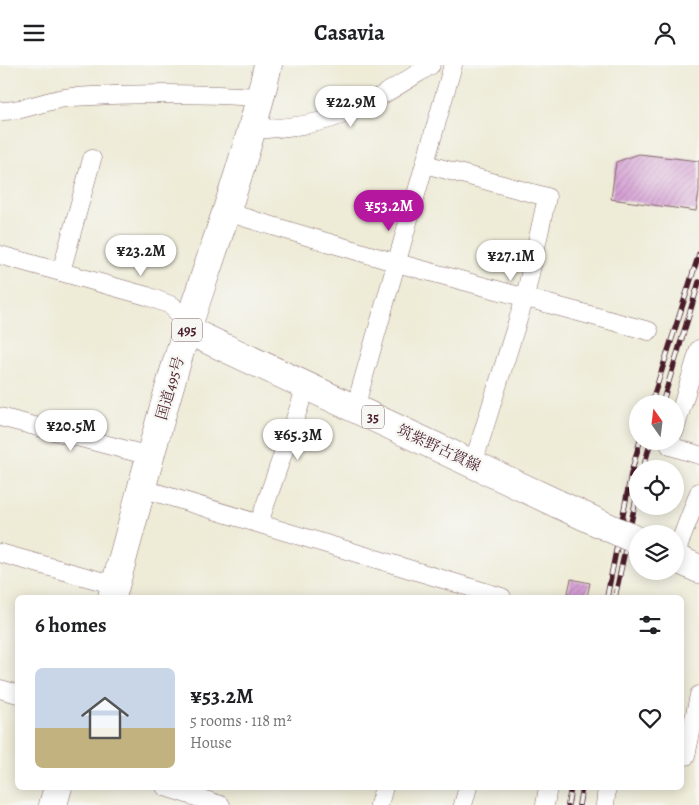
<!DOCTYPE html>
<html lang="en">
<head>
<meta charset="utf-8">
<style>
  body { margin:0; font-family:Alegreya,"Noto Serif JP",serif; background:#f6f6f6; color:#202124; height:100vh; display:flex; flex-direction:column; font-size:19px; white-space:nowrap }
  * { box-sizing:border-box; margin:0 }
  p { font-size:16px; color:#757577 }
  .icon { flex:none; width:28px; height:28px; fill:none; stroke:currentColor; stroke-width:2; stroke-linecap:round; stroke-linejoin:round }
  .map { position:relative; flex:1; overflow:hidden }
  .drawer { position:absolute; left:15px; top:530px; width:669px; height:195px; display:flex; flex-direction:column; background:#fff; border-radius:8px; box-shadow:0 2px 12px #0003 }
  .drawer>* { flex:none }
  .needle { width:32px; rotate:346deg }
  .controls { position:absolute; left:629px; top:330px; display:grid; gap:10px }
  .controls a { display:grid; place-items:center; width:55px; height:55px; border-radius:50%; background:#fff; box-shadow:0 2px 12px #0003; font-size:25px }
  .price { position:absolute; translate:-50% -42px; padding:0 11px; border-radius:18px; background:#fff; color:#222; font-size:16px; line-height:32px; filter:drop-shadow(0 1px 2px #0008) }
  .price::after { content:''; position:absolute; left:50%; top:30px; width:15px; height:11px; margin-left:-8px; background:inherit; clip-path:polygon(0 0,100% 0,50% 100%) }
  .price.current { background:#b5179e; color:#fff }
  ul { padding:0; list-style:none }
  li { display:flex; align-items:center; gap:15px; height:125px; padding:0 20px }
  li+li { border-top:1px solid #e0e0e0 }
  li span { display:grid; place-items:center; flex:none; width:140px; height:100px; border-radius:8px; color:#555 }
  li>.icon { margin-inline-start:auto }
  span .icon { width:60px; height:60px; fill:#fffc; stroke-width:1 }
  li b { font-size:21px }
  h2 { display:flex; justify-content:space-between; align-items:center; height:60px; padding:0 20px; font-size:21px }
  header { display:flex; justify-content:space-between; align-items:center; height:65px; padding:0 20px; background:#fff; font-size:22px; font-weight:700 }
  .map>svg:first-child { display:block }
  .building { fill:url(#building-hatch) }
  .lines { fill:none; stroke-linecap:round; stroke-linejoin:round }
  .minor-casing { stroke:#836667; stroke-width:19 }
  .primary-casing { stroke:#836667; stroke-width:29 }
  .trunk-casing { stroke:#836667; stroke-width:29 }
  .minor { stroke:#fff; stroke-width:18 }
  .primary { stroke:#fff; stroke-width:28 }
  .trunk { stroke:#fff; stroke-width:28 }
  .rail-casing { stroke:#4a1f2b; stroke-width:5.5 }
  .rail { stroke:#f6f6f2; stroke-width:4; stroke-dasharray:11; stroke-linecap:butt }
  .primary-bridge-casing { stroke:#836667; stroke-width:29; stroke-linecap:butt }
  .primary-bridge { stroke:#fff; stroke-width:28 }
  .labels { text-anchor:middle; stroke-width:4.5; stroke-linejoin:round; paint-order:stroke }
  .shield { fill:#f6f6f2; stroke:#7e6067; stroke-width:1 }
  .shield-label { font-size:14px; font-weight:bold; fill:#4a1f2b }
  .street-label { font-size:15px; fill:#4a1f2b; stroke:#f6f6f2 }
</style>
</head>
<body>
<header><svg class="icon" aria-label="menu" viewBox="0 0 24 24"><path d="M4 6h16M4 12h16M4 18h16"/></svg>Casavia<svg class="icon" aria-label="person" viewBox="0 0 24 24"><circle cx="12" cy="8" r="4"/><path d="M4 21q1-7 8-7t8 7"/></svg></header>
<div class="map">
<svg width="699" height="740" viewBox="0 0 699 740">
  <defs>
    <pattern id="building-hatch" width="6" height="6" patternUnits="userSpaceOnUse" patternTransform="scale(1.25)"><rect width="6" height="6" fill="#d6a1d5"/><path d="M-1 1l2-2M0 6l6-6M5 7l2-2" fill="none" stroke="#b083ad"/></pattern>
  </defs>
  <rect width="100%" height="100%" fill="#f6f6f2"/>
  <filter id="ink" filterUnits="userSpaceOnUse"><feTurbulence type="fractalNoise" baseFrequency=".02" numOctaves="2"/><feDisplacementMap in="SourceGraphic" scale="10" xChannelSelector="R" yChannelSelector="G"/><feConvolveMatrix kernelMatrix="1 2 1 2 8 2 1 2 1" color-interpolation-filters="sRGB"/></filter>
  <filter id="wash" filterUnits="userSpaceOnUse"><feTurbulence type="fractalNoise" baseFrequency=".0096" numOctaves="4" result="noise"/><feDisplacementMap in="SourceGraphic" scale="20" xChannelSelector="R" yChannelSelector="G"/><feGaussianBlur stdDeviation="1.12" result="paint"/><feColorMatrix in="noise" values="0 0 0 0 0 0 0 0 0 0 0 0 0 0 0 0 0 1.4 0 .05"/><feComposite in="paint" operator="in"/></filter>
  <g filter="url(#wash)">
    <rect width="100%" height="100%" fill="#eeebd7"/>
    <g id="blocks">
      <g class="building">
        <path d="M639,89L699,96V127L696,146L611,134L616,97Z"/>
        <path d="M571,514L590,518L587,532H567Z"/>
      </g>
    </g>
  </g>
  <g filter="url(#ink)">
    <use href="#blocks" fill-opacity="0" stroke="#836667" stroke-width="1"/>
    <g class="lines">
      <g class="minor-casing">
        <g id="minor">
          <path d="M0,46C25,47 47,34 72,32C134,28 198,28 261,32"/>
          <path d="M251,65C281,63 313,61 341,50C373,38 402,18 431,0"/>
          <path d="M425,99L547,132L525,232L473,399"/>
          <path d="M226,147L397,198L649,266"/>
          <path d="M0,190L147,231L173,241L187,265"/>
          <path d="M61,207L92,94"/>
          <path d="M355,343L453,0"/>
          <path d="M0,352L150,391"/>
          <path d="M675,365L699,284"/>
          <path d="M672,376L670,381L699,390"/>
          <path d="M141,423L502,532"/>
          <path d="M259,458L306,322"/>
          <path d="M0,488L115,520"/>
          <path d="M675,490L699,427"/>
          <path d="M0,624L18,629"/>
          <path d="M681,692L686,691L699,630"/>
          <path d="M165,722L221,740"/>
          <path d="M379,740L384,722"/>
          <path d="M463,740L468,722"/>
          <path d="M545,740L548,722"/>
          <path d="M605,740L607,722"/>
        </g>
      </g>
      <g class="primary-casing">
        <g id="primary">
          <path d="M187,265L558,439"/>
          <path d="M675,493L699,504"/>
        </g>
      </g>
      <g class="trunk-casing">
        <g id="trunk">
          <path d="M112,532C137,443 159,352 187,264C216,176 248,90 268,0"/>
          <path d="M53,740L58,722"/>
        </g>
      </g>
      <use href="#minor" class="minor"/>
      <use href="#primary" class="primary"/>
      <use href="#trunk" class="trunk"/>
      <g class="rail-casing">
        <g id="rail">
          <path d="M651,339L699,189"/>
          <path d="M662,339L699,217"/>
          <path d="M643,404L651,376"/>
          <path d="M607,532L631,409L640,376"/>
          <path d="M615,532L638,425"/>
          <path d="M568,740L571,722"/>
          <path d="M579,740L582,722"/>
        </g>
      </g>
      <use href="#rail" class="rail"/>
      <g class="primary-bridge-casing">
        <path id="primary-bridge" d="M558,439L638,476"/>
      </g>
      <use href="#primary-bridge" class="primary-bridge"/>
    </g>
  </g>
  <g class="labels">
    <g class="shield">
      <rect x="172" y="253.5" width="30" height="23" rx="4"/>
      <rect x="362" y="340.5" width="22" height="23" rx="4"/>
    </g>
    <g class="shield-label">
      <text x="187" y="270">495</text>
      <text x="373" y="357">35</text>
    </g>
    <g class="street-label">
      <text transform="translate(170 323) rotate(-74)" y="5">国道495号</text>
      <text transform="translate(439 383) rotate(25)" y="5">筑紫野古賀線</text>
    </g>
  </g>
</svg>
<div class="controls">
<a><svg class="needle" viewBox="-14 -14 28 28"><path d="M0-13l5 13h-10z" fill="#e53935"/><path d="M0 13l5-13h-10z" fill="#757577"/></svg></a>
<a><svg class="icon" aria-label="locate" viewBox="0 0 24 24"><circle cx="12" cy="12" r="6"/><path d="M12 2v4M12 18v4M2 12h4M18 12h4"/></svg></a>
<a><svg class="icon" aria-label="layers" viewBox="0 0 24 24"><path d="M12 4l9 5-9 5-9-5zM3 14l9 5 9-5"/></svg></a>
</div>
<b class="price" style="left:351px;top:63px">¥22.9M</b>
<b class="price current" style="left:389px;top:167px">¥53.2M</b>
<b class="price" style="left:141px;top:212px">¥23.2M</b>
<b class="price" style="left:511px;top:217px">¥27.1M</b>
<b class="price" style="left:71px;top:387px">¥20.5M</b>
<b class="price" style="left:298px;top:396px">¥65.3M</b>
<section class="drawer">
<h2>6 homes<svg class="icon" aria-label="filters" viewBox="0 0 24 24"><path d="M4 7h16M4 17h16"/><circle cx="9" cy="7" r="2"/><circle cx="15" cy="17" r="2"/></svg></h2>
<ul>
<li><span style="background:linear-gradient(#c9d6e8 60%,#c2b280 0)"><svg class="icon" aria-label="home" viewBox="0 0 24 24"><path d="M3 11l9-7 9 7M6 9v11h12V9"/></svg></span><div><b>¥53.2M</b><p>5 rooms · 118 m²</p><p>House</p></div><svg class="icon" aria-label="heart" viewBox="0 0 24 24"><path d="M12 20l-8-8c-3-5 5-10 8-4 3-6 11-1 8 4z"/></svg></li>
</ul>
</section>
</div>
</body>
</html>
